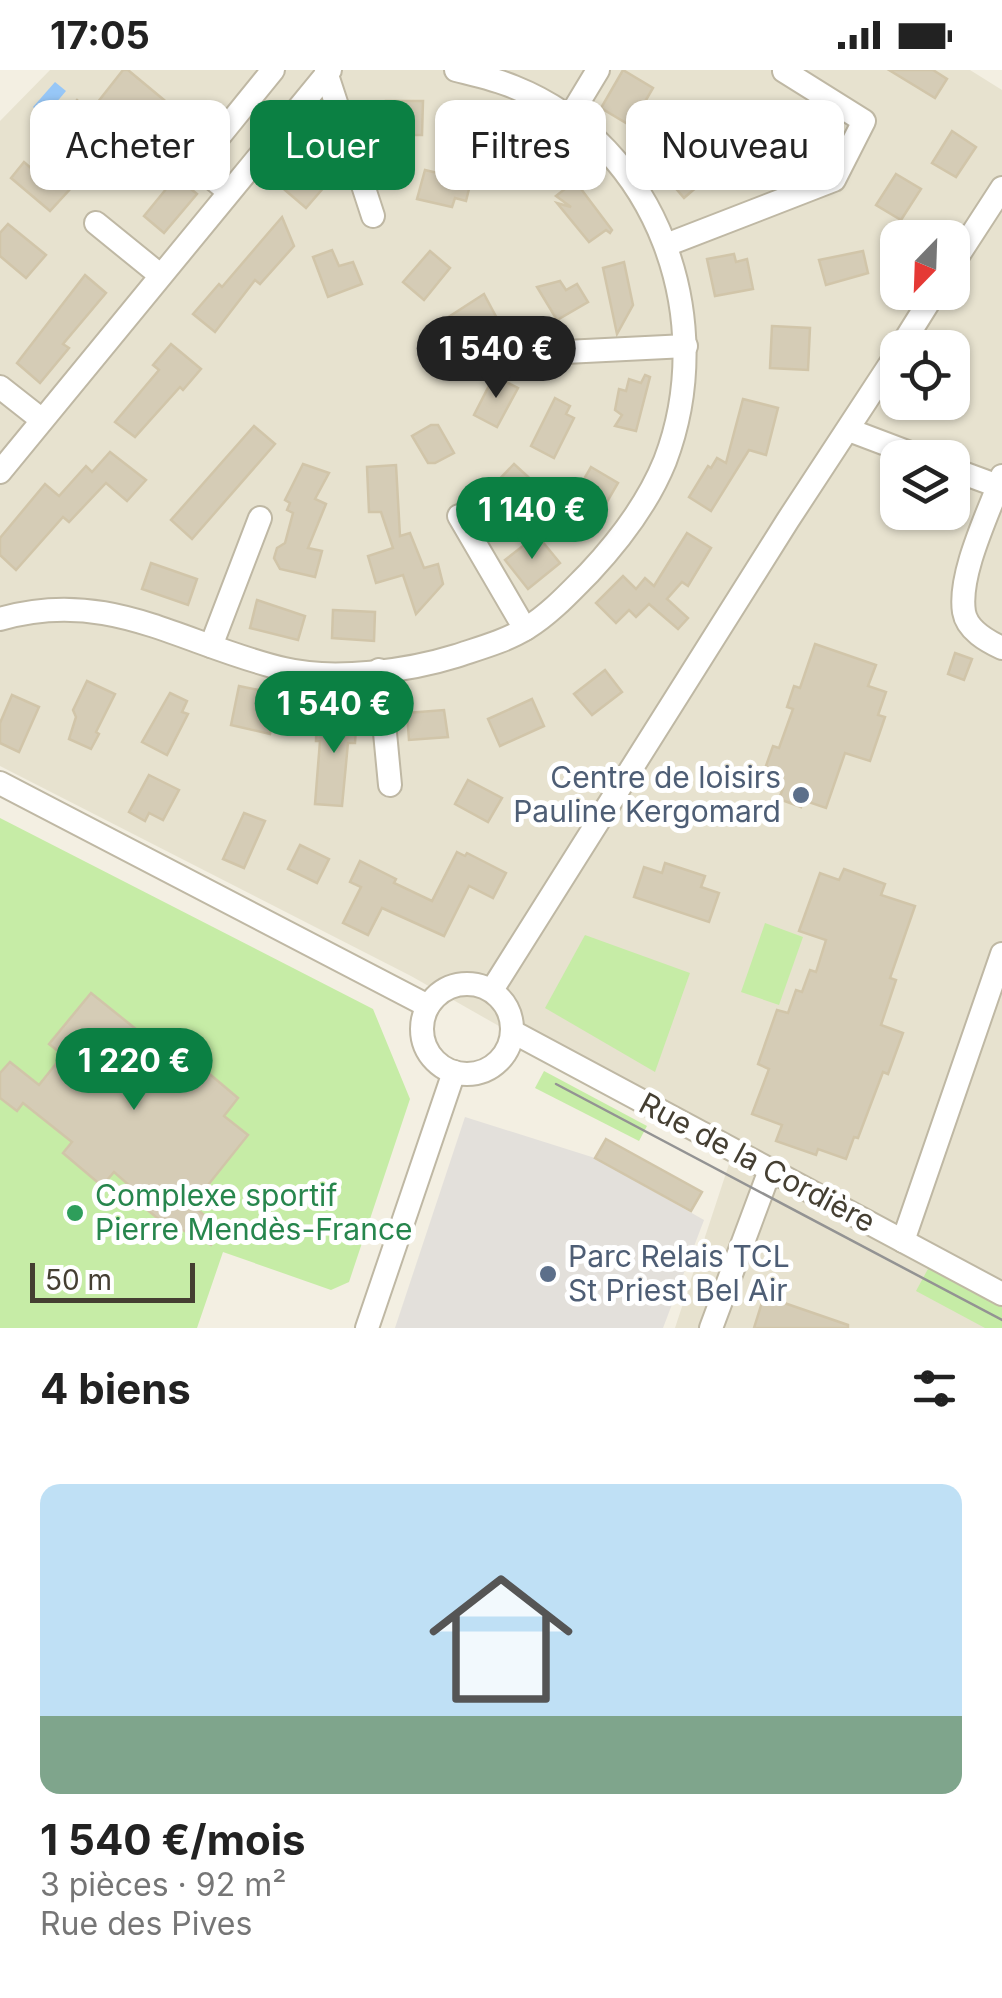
<!DOCTYPE html>
<html lang="fr">
<head>
<meta charset="utf-8">
<style>
  body { margin:0; font-family:Inter,sans-serif; background:#f6f6f6; color:#222; height:100vh; display:flex; flex-direction:column; font-size:38px; white-space:nowrap }
  * { box-sizing:border-box; margin:0 }
  p { font-size:32px; color:#767676 }
  .icon { flex:none; width:55px; height:55px; fill:none; stroke:currentColor; stroke-width:2; stroke-linecap:round; stroke-linejoin:round }
  .map { position:relative; height:1258px; overflow:hidden }
  .sheet { display:flex; flex-direction:column; background:#fff; flex:1 }
  .sheet>* { flex:none }
  .top-card { position:absolute; left:30px; top:30px; width:942px; height:90px; display:flex; gap:20px }
  .needle { width:65px; rotate:203deg }
  .buttons { position:absolute; left:880px; top:150px; display:grid; gap:20px }
  .buttons a { display:grid; place-items:center; width:90px; height:90px; border-radius:20px; background:#fff; box-shadow:0 2px 8px #0004; font-size:50px }
  .scale { position:absolute; left:30px; bottom:25px; width:165px; box-sizing:border-box; padding-left:10px; border:5px solid #453f32; border-top:0; font-size:28px; line-height:35px; white-space:nowrap; color:#453f32; -webkit-text-stroke:8px #fff; paint-order:stroke }
  .price { position:absolute; translate:-50% -85px; padding:0 22px; border-radius:35px; background:#0b8043; color:#fff; font-size:32px; line-height:65px; filter:drop-shadow(0 2px 5px #0008) }
  .price::after { content:''; position:absolute; left:50%; top:60px; width:30px; height:22px; margin-left:-15px; background:inherit; clip-path:polygon(0 0,100% 0,50% 100%) }
  .price.current { background:#222; color:#fff }
  ul { padding:0; list-style:none }
  li { display:grid; align-content:center; gap:20px; height:530px; padding:0 40px }
  li+li { border-top:2px solid #e0e0e0 }
  li span { display:grid; place-items:center; height:310px; border-radius:20px; color:#555 }
  li>.icon { margin-inline-start:auto }
  span .icon { width:180px; height:180px; fill:#fffc; stroke-width:1 }
  li b { font-size:42px }
  h2 { display:flex; justify-content:space-between; align-items:center; height:120px; padding:0 40px; font-size:42px }
  .chip { padding:0 35px; border-radius:20px; background:#fff; box-shadow:0 2px 8px #0004; font-size:35px; line-height:90px }
  .chip.current { background:#0b8043; color:#fff }
  .status { display:flex; justify-content:space-between; align-items:center; height:70px; padding:0 50px; background:#fff; direction:ltr }
  .status svg { height:28px; fill:currentColor }
  .map>svg:first-child { display:block }
  .residential { fill:#e7e2cf; fill-rule:evenodd }
  .green { fill:#c6eca6 }
  .parking { fill:#e3e0db }
  .water { fill:#97c7f7 }
  .building { fill:#d5ccb6; stroke:#d1c5a9; stroke-width:2.5 }
  .lines { fill:none; stroke-linecap:round; stroke-linejoin:round }
  .minor-casing { stroke:#bfb8a4; stroke-width:26 }
  .minor { stroke:#fff; stroke-width:22 }
  .tram { stroke:#939393; stroke-width:2.5 }
  .service-dot { fill:#5c6f8a; stroke:#fff; stroke-width:4 }
  .leisure-dot { fill:#2e9e5b; stroke:#fff; stroke-width:4 }
  .labels { text-anchor:middle; stroke-width:10; stroke-linejoin:round; paint-order:stroke }
  .service-label { font-size:30px; fill:#4e5e75; stroke:#fff; text-anchor:end }
  .street-label { font-size:30px; fill:#453f32; stroke:#fff }
  .leisure-label { font-size:30px; fill:#27864d; stroke:#fff; text-anchor:start }
</style>
</head>
<body>
<div class="status"><b>17:05</b><svg viewBox="0 0 49 12"><path d="M0 12V9h3v3zM5 12V6h3v6zM10 12V3h3v9zM15 12V0h3v12zM26 1h20v11H26zM47 4h2v5h-2z"/></svg></div>
<div class="map">
<svg width="1002" height="1258" viewBox="0 0 1002 1258">
  <rect width="100%" height="100%" fill="#f3efe2"/>
  <path class="residential" d="M50,0H970L1002,20V1258H675L731,1088L411,906L0,696V51ZM898,168H952V222H898ZM898,278H952V332H898ZM898,388H952V442H898Z"/>
  <g class="green">
    <path d="M0,748L373,939L410,1029L349,1212L331,1220L223,1182L197,1258H0Z"/>
    <path d="M765,853L803,867L779,935L741,922Z"/>
    <path d="M585,865L690,903L655,1002L545,938Z"/>
    <path d="M544,1001L647,1056L639,1071L535,1018Z"/>
    <path d="M929,1197L1002,1236V1258H985L916,1221Z"/>
  </g>
  <path class="parking" d="M465,1047L595,1088L704,1150L663,1258H395Z"/>
  <g class="water">
    <path d="M55,12L66,21L44,47L33,37Z"/>
    <path d="M790,79L804,91L783,107L775,97Z"/>
  </g>
  <g class="building">
    <path d="M123,0H128L164,30L147,50L139,44L50,141L11,108L24,92L40,106L71,68L56,55L77,30L90,42Z"/>
    <path d="M623,0L653,18L631,56L601,38Z"/>
    <path d="M889,0H933L947,9L935,28Z"/>
    <path d="M386,31H423L422,65H386Z"/>
    <path d="M765,44L782,65L746,93L729,72Z"/>
    <path d="M491,52L507,62L511,56L528,67L510,95L477,73Z"/>
    <path d="M952,61L976,77L956,107L932,93Z"/>
    <path d="M682,81L706,109L684,128L660,100Z"/>
    <path d="M310,89L332,108L306,138L285,120Z"/>
    <path d="M425,100L471,111L466,131L455,128L452,137L417,129Z"/>
    <path d="M896,104L921,119L901,150L876,135Z"/>
    <path d="M176,107L197,124L164,163L144,146Z"/>
    <path d="M575,111L612,160L610,163L606,160L589,172L557,133L571,137L556,126Z"/>
    <path d="M282,147L294,176L260,214L255,210L215,262L193,244L219,214L222,217Z"/>
    <path d="M8,154L46,185L26,208L0,186V163Z"/>
    <path d="M332,180L339,196L353,192L362,214L328,227L313,187Z"/>
    <path d="M430,181L450,198L424,230L403,212Z"/>
    <path d="M863,181L868,203L826,215L819,190Z"/>
    <path d="M734,184L736,192L747,189L753,219L715,226L707,189Z"/>
    <path d="M624,192L633,235L617,264L603,198Z"/>
    <path d="M85,205L106,223L63,274L69,278L40,313L17,293Z"/>
    <path d="M560,211L566,220L577,214L588,232L557,250L537,217Z"/>
    <path d="M484,224L500,254L457,277L443,254L449,250L447,248Z"/>
    <path d="M772,256L810,258L808,300L770,298Z"/>
    <path d="M171,274L201,299L183,320L180,317L135,367L115,352L159,300L153,295Z"/>
    <path d="M645,305L650,307L636,361L615,356L622,345L615,340L619,319L626,321L629,309L641,313Z"/>
    <path d="M494,306L518,318L497,357L474,345Z"/>
    <path d="M555,328L570,336L566,344L574,348L554,388L531,376Z"/>
    <path d="M743,329L778,338L766,385L749,380L711,441L689,427L708,396L711,398L717,388L726,393Z"/>
    <path d="M431,355H438L454,383L435,393H428L412,366Z"/>
    <path d="M254,356L275,374L192,469L171,450Z"/>
    <path d="M110,382L146,410L127,431L106,413L69,452L63,447L16,500L0,485V468L45,414L59,426L86,396L92,402Z"/>
    <path d="M303,394L329,403L315,429L326,434L308,478L322,481L315,507L280,499L274,488L277,478L285,473L293,443L287,440L290,433L285,430Z"/>
    <path d="M514,394L536,414L528,422L534,428L520,443L513,437L511,440L490,419Z"/>
    <path d="M396,395L400,466L410,463L424,498L438,494L443,514L416,544L403,505L376,513L368,486L393,478L381,442H369L367,397Z"/>
    <path d="M591,397L618,413L597,449L570,433Z"/>
    <path d="M687,463L711,478L688,516L682,512L667,529L688,548L678,559L649,534L636,547L629,540L616,553L596,533L623,506L636,519L645,508L654,516Z"/>
    <path d="M537,465L560,493L528,519L505,490Z"/>
    <path d="M151,493L197,509L188,535L142,519Z"/>
    <path d="M257,530L305,546L298,570L250,558Z"/>
    <path d="M333,540L375,542L374,571L332,568Z"/>
    <path d="M815,574L876,595L868,616L886,622L878,645L885,647L870,691L845,683L826,738L803,730L801,737L779,729L783,718L761,710L773,676L779,678L793,639L787,637L794,616L800,618Z"/>
    <path d="M955,583L972,589L964,610L948,604Z"/>
    <path d="M605,600L622,622L592,645L574,624Z"/>
    <path d="M87,611L115,624L96,662L99,664L91,679L69,669L76,647L73,640Z"/>
    <path d="M239,616L278,624L270,664L231,655Z"/>
    <path d="M170,623L187,631L182,642L188,644L167,685L142,672Z"/>
    <path d="M12,625L39,637L19,682L0,673V653Z"/>
    <path d="M532,629L544,656L500,676L488,649Z"/>
    <path d="M444,640L448,667L409,670L407,643Z"/>
    <path d="M336,642L357,643L355,673H348L342,736L315,734L320,671H316L317,645L337,646Z"/>
    <path d="M149,705L179,720L163,750L149,743L145,751L129,742Z"/>
    <path d="M468,710L502,728L488,752L455,734Z"/>
    <path d="M244,743L265,751L244,798L223,789Z"/>
    <path d="M300,775L329,789L317,813L288,799Z"/>
    <path d="M457,782L465,786L467,783L506,803L493,828L469,816L444,866L382,838L368,865L343,853L361,817L350,812L360,791L396,809L394,813L432,831Z"/>
    <path d="M665,793L705,806L701,817L719,823L709,852L634,827L644,797L662,803Z"/>
    <path d="M844,799L885,814L881,825L915,836L890,908L896,910L881,955L903,963L888,1004L883,1002L858,1068L854,1067L846,1089L818,1079L816,1085L776,1071L782,1055L752,1044L769,999L758,994L777,940L788,943L796,920L802,922L810,900L816,902L826,870L799,861L820,803L839,810Z"/>
    <path d="M91,923L152,972L161,963L238,1028L224,1046L248,1065L192,1135L222,1160L211,1175L175,1156L172,1160L134,1129L138,1123L114,1102L102,1116L63,1083L72,1072L23,1033L17,1041L0,1028V1003L10,992L39,1015L63,985L49,974Z"/>
    <path d="M606,1069L702,1122L691,1141L595,1088Z"/>
    <path d="M764,1226L848,1255V1258H754Z"/>
  </g>
  <g class="lines">
    <g class="minor-casing">
      <g id="minor">
        <path d="M326,2L373,146"/>
        <path d="M569,48L598,0"/>
        <path d="M228,121L196,95L273,0"/>
        <path d="M96,153L160,205"/>
        <path d="M666,175L834,110L864,51L784,1"/>
        <path d="M952,195L1002,118"/>
        <path d="M900,278L935,222"/>
        <path d="M545,283L686,276"/>
        <path d="M0,317L42,350"/>
        <path d="M849,360L923,388"/>
        <path d="M952,399L998,416"/>
        <path d="M0,402L330,0"/>
        <path d="M1002,406C989,442 958,504 964,542C967,560 987,571 1002,578"/>
        <path d="M459,446L525,559"/>
        <path d="M0,549C109,517 182,575 284,599C334,611 408,601 456,586C480,578 506,571 527,558C551,543 569,523 589,503C619,471 648,433 665,391C719,250 659,75 514,17C495,9 476,5 456,0"/>
        <path d="M211,576L260,448"/>
        <path d="M379,600L390,715"/>
        <path d="M0,713L428,936"/>
        <circle cx="467" cy="959" r="45"/>
        <path d="M492,920L788,450L898,282"/>
        <path d="M513,962L1002,1224"/>
        <path d="M903,1171L1002,884"/>
        <path d="M367,1258L454,1002"/>
        <path d="M711,1258L770,1100"/>
      </g>
    </g>
    <use href="#minor" class="minor"/>
    <path class="tram" d="M556,1014L1002,1250"/>
  </g>
  <g class="service-dot">
    <circle cx="801" cy="725" r="10"/>
    <circle cx="548" cy="1204" r="10"/>
  </g>
  <circle class="leisure-dot" cx="75" cy="1143" r="10"/>
  <g class="labels">
    <g class="service-label">
      <text x="781" y="718">Centre de loisirs<tspan x="781" dy="34">Pauline Kergomard</tspan></text>
      <text x="568" y="1197" text-anchor="start">Parc Relais TCL<tspan x="568" dy="34">St Priest Bel Air</tspan></text>
    </g>
    <g class="street-label">
      <text transform="translate(757 1093) rotate(28)" y="10">Rue de la Cordière</text>
    </g>
    <g class="leisure-label">
      <text x="95" y="1136">Complexe sportif<tspan x="95" dy="34">Pierre Mendès-France</tspan></text>
    </g>
  </g>
</svg>
<div class="buttons">
<a><svg class="needle" viewBox="-14 -14 28 28"><path d="M0-13l5 13h-10z" fill="#e53935"/><path d="M0 13l5-13h-10z" fill="#767676"/></svg></a>
<a><svg class="icon" aria-label="locate" viewBox="0 0 24 24"><circle cx="12" cy="12" r="6"/><path d="M12 2v4M12 18v4M2 12h4M18 12h4"/></svg></a>
<a><svg class="icon" aria-label="layers" viewBox="0 0 24 24"><path d="M12 4l9 5-9 5-9-5zM3 14l9 5 9-5"/></svg></a>
</div>
<div class="scale">50 m</div>
<b class="price current" style="left:496px;top:331px">1 540 €</b>
<b class="price" style="left:532px;top:492px">1 140 €</b>
<b class="price" style="left:334px;top:686px">1 540 €</b>
<b class="price" style="left:134px;top:1043px">1 220 €</b>
<div class="top-card">
<a class="chip">Acheter</a>
<a class="chip current">Louer</a>
<a class="chip">Filtres</a>
<a class="chip">Nouveau</a>
</div>
</div>
<section class="sheet">
<h2>4 biens<svg class="icon" aria-label="filters" viewBox="0 0 24 24"><path d="M4 7h16M4 17h16"/><circle cx="9" cy="7" r="2"/><circle cx="15" cy="17" r="2"/></svg></h2>
<ul>
<li><span style="background:linear-gradient(#bfe0f5 75%,#7fa58c 0)"><svg class="icon" aria-label="home" viewBox="0 0 24 24"><path d="M3 11l9-7 9 7M6 9v11h12V9"/></svg></span><div><b>1 540 €/mois</b><p>3 pièces · 92 m²</p><p>Rue des Pives</p></div></li>
</ul>
</section>
</body>
</html>
